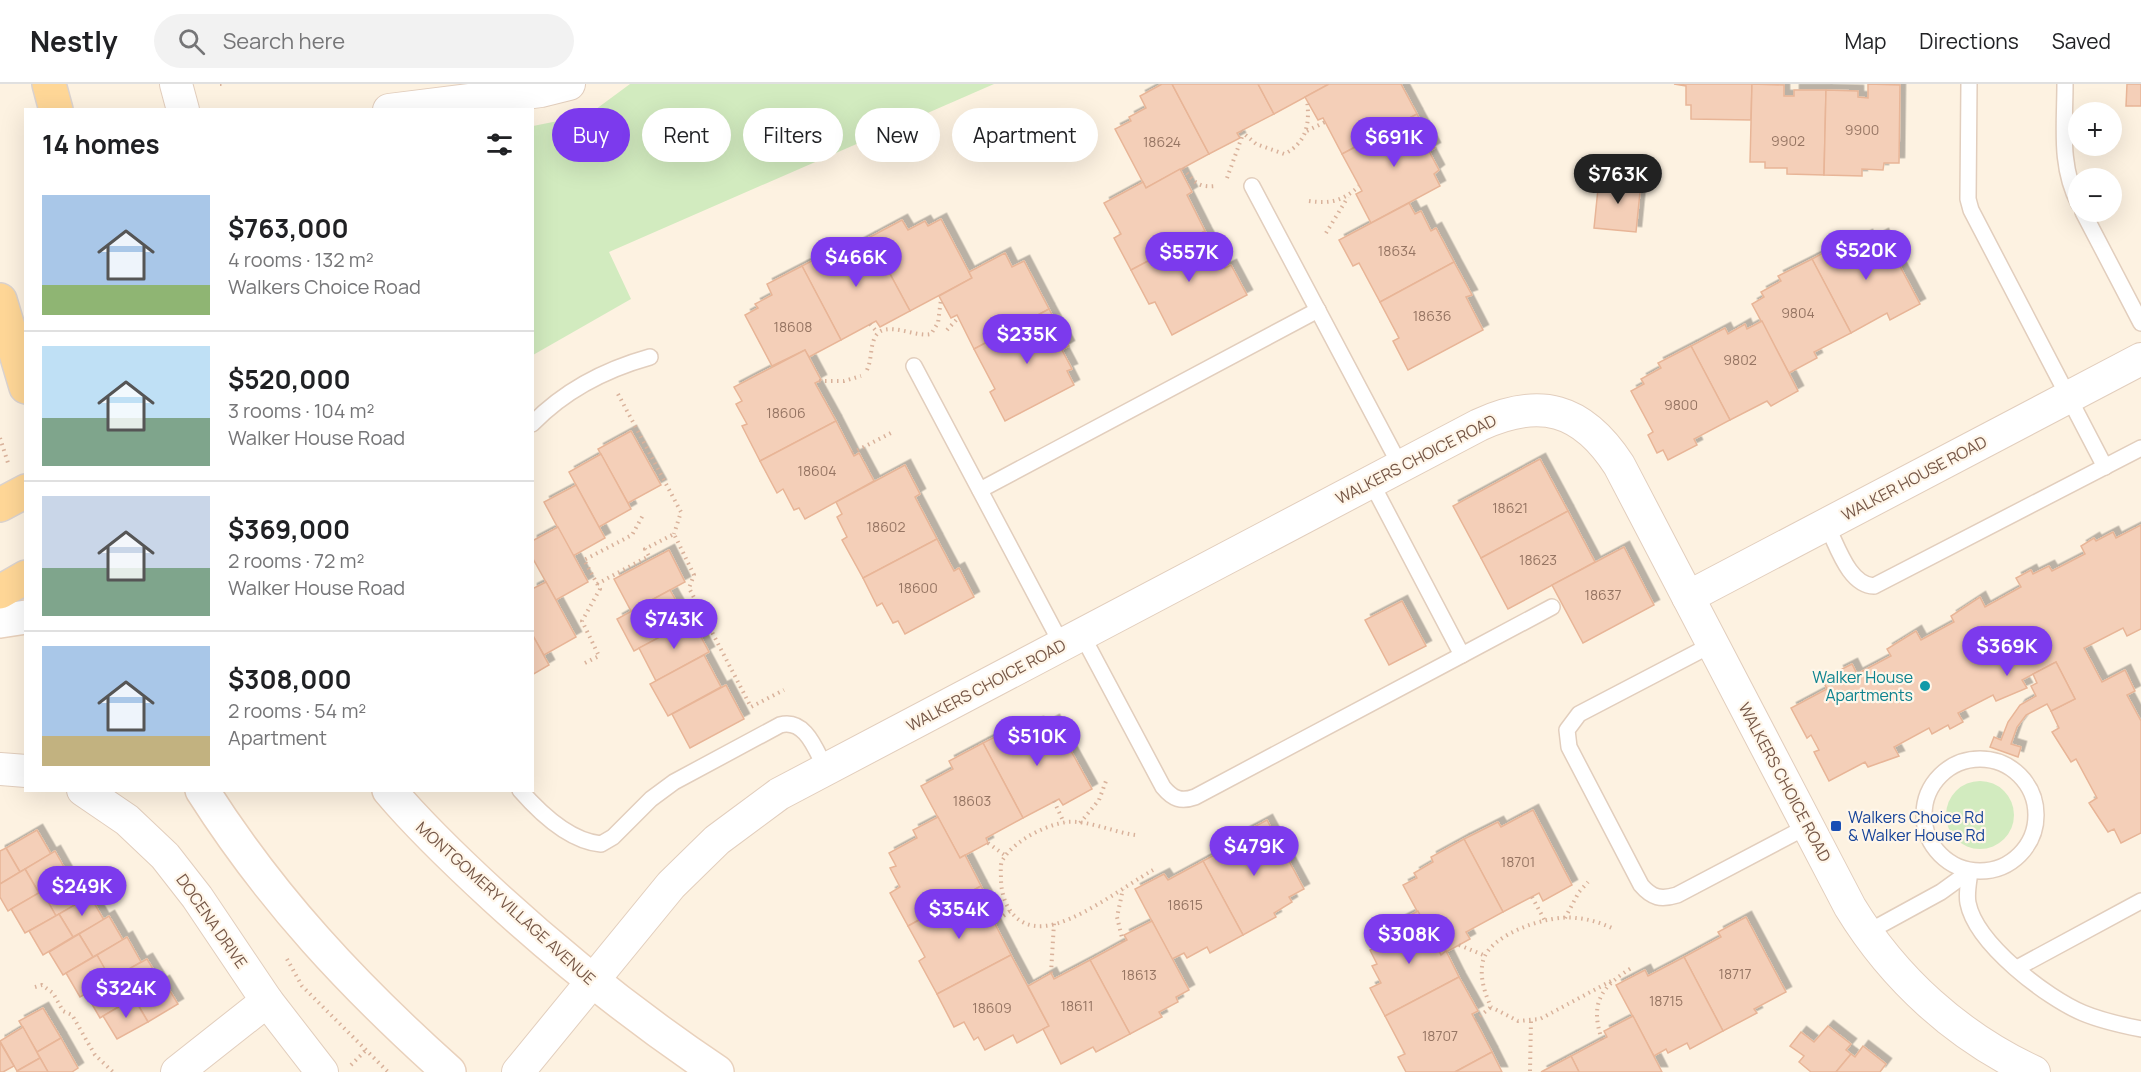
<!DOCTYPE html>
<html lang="en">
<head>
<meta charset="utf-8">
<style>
  body { margin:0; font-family:Manrope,sans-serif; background:#f2f2f2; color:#202124; height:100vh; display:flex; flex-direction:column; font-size:22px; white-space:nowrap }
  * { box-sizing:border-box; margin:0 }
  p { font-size:20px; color:#757577 }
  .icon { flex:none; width:33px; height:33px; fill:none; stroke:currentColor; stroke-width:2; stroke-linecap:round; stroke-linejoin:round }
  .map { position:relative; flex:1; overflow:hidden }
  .sheet { position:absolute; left:24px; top:24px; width:510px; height:684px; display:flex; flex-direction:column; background:#fff; border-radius:0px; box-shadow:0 6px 24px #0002 }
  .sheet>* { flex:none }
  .hud { position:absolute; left:552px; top:24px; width:570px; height:54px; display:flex; gap:12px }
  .fabs { position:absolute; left:2068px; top:18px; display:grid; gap:12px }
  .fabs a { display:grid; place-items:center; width:54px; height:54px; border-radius:50%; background:#fff; box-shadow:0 6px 24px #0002; font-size:30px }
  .price { position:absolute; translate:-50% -51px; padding:0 14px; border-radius:21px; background:#7c3aed; color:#fff; font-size:20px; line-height:39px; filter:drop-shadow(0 2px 3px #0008) }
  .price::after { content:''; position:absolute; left:50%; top:36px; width:18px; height:14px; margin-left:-9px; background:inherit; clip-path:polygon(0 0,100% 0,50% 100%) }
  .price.active { background:#222; color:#fff }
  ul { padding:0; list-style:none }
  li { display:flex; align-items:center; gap:18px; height:150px; padding:0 18px }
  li+li { border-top:2px solid #e0e0e0 }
  li span { display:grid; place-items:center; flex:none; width:168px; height:120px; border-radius:0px; color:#555 }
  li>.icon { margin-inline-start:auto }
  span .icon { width:72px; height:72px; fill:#fffc; stroke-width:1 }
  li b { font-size:26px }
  h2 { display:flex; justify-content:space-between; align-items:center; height:72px; padding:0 18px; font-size:26px }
  .pill { padding:0 21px; border-radius:27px; background:#fff; box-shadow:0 6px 24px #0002; font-size:21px; line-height:54px }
  .pill.active { background:#7c3aed; color:#fff }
  header { display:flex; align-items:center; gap:36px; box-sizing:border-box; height:84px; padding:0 30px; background:#fff; border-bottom:2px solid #e0e0e0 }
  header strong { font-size:28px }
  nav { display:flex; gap:33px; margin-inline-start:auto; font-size:21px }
  .search { width:420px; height:54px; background:#f2f2f2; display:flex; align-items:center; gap:15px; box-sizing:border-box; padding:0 21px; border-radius:33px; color:#757577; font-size:22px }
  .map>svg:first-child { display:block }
  .green { fill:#d2ebbf }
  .building { fill:#f4cfb8; stroke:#e8b597; stroke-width:1.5; filter:url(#shadow) }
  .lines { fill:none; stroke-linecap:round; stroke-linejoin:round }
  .service-casing { stroke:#e2cebd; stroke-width:18 }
  .minor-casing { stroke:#e2cebd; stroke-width:34 }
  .secondary-casing { stroke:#e9d1bc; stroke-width:36 }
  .primary-casing { stroke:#dbd3cf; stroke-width:36 }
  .path { stroke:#d9b29b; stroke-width:4; stroke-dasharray:1.5 4.5; stroke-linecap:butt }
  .service { stroke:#fff; stroke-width:15 }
  .minor { stroke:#fff; stroke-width:32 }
  .secondary { stroke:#fff; stroke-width:33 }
  .primary { stroke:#ffd797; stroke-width:33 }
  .culture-dot { fill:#0f9aa8; stroke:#fff6e9; stroke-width:2 }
  .transit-dot { fill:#1a4fb4; stroke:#fff6e9; stroke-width:2 }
  .labels { text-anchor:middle; stroke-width:4.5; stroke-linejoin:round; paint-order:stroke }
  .number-label { font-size:14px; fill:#967563 }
  .street-label { font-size:16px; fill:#765747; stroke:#fff6e9 }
  .culture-label { font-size:16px; fill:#0d838f; stroke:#fff6e9; text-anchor:end }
  .transit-label { font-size:16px; fill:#164399; stroke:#fff6e9; text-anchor:start }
</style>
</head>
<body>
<header>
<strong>Nestly</strong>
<div class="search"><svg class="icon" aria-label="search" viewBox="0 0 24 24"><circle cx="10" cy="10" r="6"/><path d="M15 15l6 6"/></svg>Search here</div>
<nav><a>Map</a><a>Directions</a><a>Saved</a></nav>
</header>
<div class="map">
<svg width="2141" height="988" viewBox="0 0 2141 988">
  <defs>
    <filter id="shadow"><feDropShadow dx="5.5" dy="-5.5" stdDeviation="0" flood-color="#0004"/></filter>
  </defs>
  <rect width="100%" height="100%" fill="#fdf2e1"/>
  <g class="green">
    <path d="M630,0H994L609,168L631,215L533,271V42L588,31Z"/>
    <circle cx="1980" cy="731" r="34"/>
  </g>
  <g class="building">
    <path d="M1162,0H1172L1209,70L1146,104L1115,45L1131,37L1129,33L1146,24L1140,12Z"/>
    <path d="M1172,0H1258L1274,30L1237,49L1240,54L1209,70Z"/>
    <path d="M1258,0H1329L1274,30Z"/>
    <path d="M1329,0H1401L1417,30L1342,70L1323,34L1318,36L1305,13Z"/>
    <path d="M1674,0H1757H1752L1751,36L1691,35V21H1686V2Z"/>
    <path d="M1752,0L1784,1V12H1794V6H1826L1824,91L1787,90V84H1765V78H1750Z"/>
    <path d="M1868,0L1900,1L1899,79H1884L1883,86L1862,85V92L1824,91L1826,6L1858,7V13L1868,14Z"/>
    <path d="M2127,0H2141V22H2126Z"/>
    <path d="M1417,30L1435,64L1429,67L1439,86L1434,90L1440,102L1371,139L1356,110L1362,107L1342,70Z"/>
    <path d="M1180,85L1192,108L1187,111L1205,147L1131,186L1114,154L1121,150L1104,119L1143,98L1146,104Z"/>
    <path d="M1599,95L1641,98L1636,148L1594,144Z"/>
    <path d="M1409,119L1415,130L1421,127L1431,147L1436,144L1454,178L1380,218L1359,179L1353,182L1339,156Z"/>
    <path d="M941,135L972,194L910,227L870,153L902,136L908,146L925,137L928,142Z"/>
    <path d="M1205,147L1225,184L1231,181L1247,211L1172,251L1155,218L1149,220L1131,186Z"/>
    <path d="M1883,150L1920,220L1890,236L1887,229L1851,249L1812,175L1845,157L1848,162L1867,151L1870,157Z"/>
    <path d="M870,153L910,227L880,243L876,237L841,256L802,182L834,165L837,171Z"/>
    <path d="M1005,169L1012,183L1024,177L1049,225L974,265L957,231L951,234L939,212L972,194L969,188Z"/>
    <path d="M1812,175L1851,249L1814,268L1817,274L1789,289L1752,220L1764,213L1761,208L1781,197L1778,192Z"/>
    <path d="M1454,178L1472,211L1466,213L1483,246L1408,286L1393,257L1399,254L1380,218Z"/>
    <path d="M802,182L841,256L809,273L805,266L772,282L745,231L758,224L755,220L772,211L767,200Z"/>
    <path d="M1049,225L1069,262L1062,266L1072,285L1067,287L1074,301L1005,337L990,308L995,305L974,265Z"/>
    <path d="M1762,237L1798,307L1771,322L1767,317L1730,336L1691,262L1725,244L1728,250L1745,240L1747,245Z"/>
    <path d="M1691,262L1730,336L1694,355L1697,361L1668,376L1663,366L1657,369L1648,351L1653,348L1631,307L1644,300L1641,295L1661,284L1658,279Z"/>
    <path d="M805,266L821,296L815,299L836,337L760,377L742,342L747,340L736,320L742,317L734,303Z"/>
    <path d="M836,337L854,372L859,369L874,397L805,435L799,424L794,426L783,405L777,409L760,377Z"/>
    <path d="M631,347L661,401L628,419L598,365Z"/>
    <path d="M601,370L631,425L599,443L569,388Z"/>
    <path d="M1540,375L1568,427L1481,474L1453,422Z"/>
    <path d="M905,381L920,410L915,413L937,455L863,494L842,456L847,453L837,433L842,430L836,418Z"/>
    <path d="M576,401L605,454L573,472L544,418Z"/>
    <path d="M1568,427L1595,478L1508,525L1481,474Z"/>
    <path d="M2141,441V545L2127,552L2123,544L2084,564L2102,598L2125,586L2135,607L2127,611L2141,637V749L2121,759L2114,745L2108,748L2089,719L2097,714L2076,675L2071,678L2052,648L2059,644L2051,627L2075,615L2056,578L2022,596L2027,604L1996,617L1993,611L1958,629L1963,638L1950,645L1948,641L1932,650L1929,644L1894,663L1899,672L1868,683L1865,678L1829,697L1814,668L1819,666L1811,651L1807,654L1791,624L1827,605L1824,599L1840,591L1838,587L1852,580L1857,590L1891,572L1887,565L1916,547L1921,556L1954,538L1951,532L1980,513L1985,523L2021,503L2016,494L2031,486L2033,490L2049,482L2052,487L2085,470L2081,462L2094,454L2096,457L2113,448L2116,454Z"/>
    <path d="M558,443L588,498L556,516L532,473V457Z"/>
    <path d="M937,455L954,487L959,484L974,513L905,550L898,537L893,539L882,519L877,522L863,494Z"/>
    <path d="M1624,463L1654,521L1583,559L1552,501Z"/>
    <path d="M669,466L685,498L631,527L614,495Z"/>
    <path d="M546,498L576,553L544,571L532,550V505Z"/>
    <path d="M670,506L688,538L634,567L617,535Z"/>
    <path d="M1402,517L1426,562L1389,581L1365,536Z"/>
    <path d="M692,536L709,568L656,597L639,564Z"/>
    <path d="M532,550L549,581L532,591Z"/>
    <path d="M704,571L721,603L668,632L650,600Z"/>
    <path d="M2056,578L2075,615L2051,627L2047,620L2026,631L2017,643L2011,660L2021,663L2018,673L1990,663L1994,653L2001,656L2008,638L2020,621L2036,612L2031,602L2037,599L2033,590Z"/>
    <path d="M726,601L744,635L690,664L672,630Z"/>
    <path d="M1054,636L1092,705L1063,721L1059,715L1023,734L983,659L1016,642L1019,648L1038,638L1041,643Z"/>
    <path d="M983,659L1023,734L986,754L988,759L960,774L921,702L953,685L949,677Z"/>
    <path d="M1533,726L1572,801L1543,817L1539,809L1503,828L1464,755L1498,738L1501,743Z"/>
    <path d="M938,733L960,774L965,771L981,802L908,842L890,809L900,803L890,784L896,782L889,769L917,754L913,746Z"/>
    <path d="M1267,736L1304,805L1289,813L1292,818L1274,829L1276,833L1243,851L1203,777L1240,757L1237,752Z"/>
    <path d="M37,746L51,770L20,788L6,764Z"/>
    <path d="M1464,755L1503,828L1466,848L1470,855L1441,871L1403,801L1417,794L1414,789L1433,778L1431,773Z"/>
    <path d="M6,764L20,788L0,800V767Z"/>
    <path d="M55,767L69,792L39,809L25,785Z"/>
    <path d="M1203,777L1243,851L1210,869L1207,863L1187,874L1184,869L1172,875L1135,805L1164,790L1168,796Z"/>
    <path d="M25,785L39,809L8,827L0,813V800Z"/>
    <path d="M72,790L87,814L56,832L42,807Z"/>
    <path d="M981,802L997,831L992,834L1011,871L937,910L919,877L925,873L908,842Z"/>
    <path d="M42,807L56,832L25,849L11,825Z"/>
    <path d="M90,812L104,836L73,853L59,830Z"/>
    <path d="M1418,827L1441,871L1446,867L1459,893L1385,932L1370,904L1381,899L1372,882L1377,880L1370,866L1396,851L1391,841Z"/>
    <path d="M59,830L73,853L43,871L29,847Z"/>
    <path d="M109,832L123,856L93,873L79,850Z"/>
    <path d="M1746,833L1786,908L1754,925L1757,929L1723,947L1684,873L1721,853L1718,848Z"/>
    <path d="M1152,837L1189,906L1176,913L1178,918L1159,928L1162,933L1130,950L1090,876L1123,858L1127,856L1124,851Z"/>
    <path d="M79,850L93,873L63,891L49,868Z"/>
    <path d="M127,853L141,878L111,896L97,871Z"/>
    <path d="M97,871L111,896L80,913L66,889Z"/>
    <path d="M1011,871L1049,942L1017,959L1013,951L985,966L978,953L974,956L964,938L954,943L937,910Z"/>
    <path d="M1684,873L1723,947L1690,965L1687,959L1668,969L1666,965L1654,972L1616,901L1645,886L1648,892Z"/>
    <path d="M147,875L161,898L130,916L116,892Z"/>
    <path d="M1090,876L1130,950L1096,968L1093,963L1061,980L1043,945L1049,942L1028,902L1051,889L1054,895Z"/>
    <path d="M116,892L130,916L100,934L86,910Z"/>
    <path d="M1459,893L1478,927L1472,930L1492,968L1455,988H1406L1398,973L1405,970L1385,932Z"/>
    <path d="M164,897L178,920L148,938L134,914Z"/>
    <path d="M134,914L148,938L117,955L103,932Z"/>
    <path d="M43,924L61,954L37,968L19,937Z"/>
    <path d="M1633,932L1662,988H1579L1571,972L1607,953L1604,947Z"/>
    <path d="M1828,942L1851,960L1846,966L1851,970L1836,988H1811L1799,978L1804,972L1790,962L1801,948L1814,958Z"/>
    <path d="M23,943L40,974L17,987L0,957Z"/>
    <path d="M61,954L78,984L72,988H48L37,968Z"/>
    <path d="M0,958L14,982L3,988H0Z"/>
    <path d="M1863,962L1886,980L1880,988H1836L1851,970L1855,973Z"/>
    <path d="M1492,968L1502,988H1455Z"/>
    <path d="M1571,972L1579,988H1541Z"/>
    <path d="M40,974L48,988H17V987Z"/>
  </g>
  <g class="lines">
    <g class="service-casing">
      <g id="service">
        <path d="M1969,0L1968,115L1971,126L2105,383"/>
        <path d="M2065,0C2065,42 2059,82 2079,120"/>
        <path d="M1252,102L1401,383"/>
        <path d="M2083,128L2141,239"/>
        <path d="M914,282L1062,561"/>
        <path d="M532,340C564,307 607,285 650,273"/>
        <path d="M980,406L1318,226"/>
        <path d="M1826,440C1837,460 1848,501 1874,502L2141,364"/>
        <path d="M1082,551L1163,703C1173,715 1181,718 1195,713L1462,571L1371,398"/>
        <path d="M1713,560L1579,630L1567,646L1569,663L1641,801C1652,814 1661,816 1677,811L1808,742"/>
        <path d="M1462,571L1552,523"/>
        <circle cx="1980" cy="731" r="56"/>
        <path d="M520,706C540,729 569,757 601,760L613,753L651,715L674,698L780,641C806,634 816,667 826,685"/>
        <path d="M1970,787C1969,797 1966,809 1968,819C1976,860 2047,914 2083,929C2102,937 2121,941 2141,945"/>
        <path d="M1866,849L1941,808L1970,787"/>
        <path d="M2017,884L2141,817"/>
      </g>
    </g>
    <g class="minor-casing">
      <g id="minor">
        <path d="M176,0L183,26"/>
        <path d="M389,26L541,7L569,0"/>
        <path d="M1688,513L2141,275"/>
        <path d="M0,685L26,687"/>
        <path d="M83,706L127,736L165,772L197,813L267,917L322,988"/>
        <path d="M177,988L267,917"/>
        <path d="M518,988L671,801L717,756L779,710L1479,341C1540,313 1582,324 1619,381L1850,823C1894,895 1958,953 2034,988"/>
      </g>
    </g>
    <g class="secondary-casing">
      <g id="secondary">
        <path d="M0,537L26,533"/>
        <path d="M202,706C272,816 353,902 449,988"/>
        <path d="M389,706C421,744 458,779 495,813C565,877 638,935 717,988"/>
      </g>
    </g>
    <g class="primary-casing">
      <g id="primary">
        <path d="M49,0L56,26"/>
        <path d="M0,216L26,303"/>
        <path d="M0,421L26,407"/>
        <path d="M0,508L26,493"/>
      </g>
    </g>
    <g class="path">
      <path d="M220,0H225"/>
      <path d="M1241,47L1256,60L1284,70C1307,59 1310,39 1307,16"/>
      <path d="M1307,47L1325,38"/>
      <path d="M1183,84C1193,97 1198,104 1215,102"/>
      <path d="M1227,94L1243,50"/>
      <path d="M1309,117C1331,120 1343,117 1359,102"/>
      <path d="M1326,149L1348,113"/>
      <path d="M870,240L878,249"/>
      <path d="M947,246L958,234"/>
      <path d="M867,286C872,275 870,263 875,253C885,235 915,254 931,250L938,239L941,215"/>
      <path d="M819,297H844L861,292"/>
      <path d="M618,310L681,428L674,450"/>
      <path d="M0,354L9,382"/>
      <path d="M852,369L891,349"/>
      <path d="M597,500L649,472L645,465L674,450L694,491L689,504L751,623L784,606"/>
      <path d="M585,579L599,572L582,537L600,505L584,476L632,451L643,431"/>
      <path d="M1054,717L1064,739"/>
      <path d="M1080,739L1099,716L1106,697"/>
      <path d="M1135,751C1113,748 1088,736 1067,738C1045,741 1013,757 1002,777C1000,782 1001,789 1001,795C1001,819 1015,845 1044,842C1075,840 1125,802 1153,786"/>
      <path d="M988,759L1006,772"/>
      <path d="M1532,813L1545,837"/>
      <path d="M1565,834L1579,808L1588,798"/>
      <path d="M994,839L1010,827"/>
      <path d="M1123,858L1117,833L1123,805"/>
      <path d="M1459,861L1486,872"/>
      <path d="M287,875L302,902L388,988"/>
      <path d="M1051,889L1054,839"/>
      <path d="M1611,897L1540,935L1518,937L1491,923C1485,910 1479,892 1483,877C1490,849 1551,830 1576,834C1589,835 1601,839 1612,844"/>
      <path d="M35,903L42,901L53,909L63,927L72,931L95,971L113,988"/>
      <path d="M1475,936L1491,923"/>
      <path d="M1602,956C1589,918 1602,902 1633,883"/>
      <path d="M351,981L365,967"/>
      <path d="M1530,987L1531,936"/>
    </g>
    <use href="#service" class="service"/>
    <use href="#minor" class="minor"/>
    <use href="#secondary" class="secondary"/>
    <use href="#primary" class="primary"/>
  </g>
  <circle class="culture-dot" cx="1925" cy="602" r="6"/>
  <rect class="transit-dot" x="1830" y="736" width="12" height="12" rx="3"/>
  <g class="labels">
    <g class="number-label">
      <text x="1862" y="51">9900</text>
      <text x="1788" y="62">9902</text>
      <text x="1162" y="63">18624</text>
      <text x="1397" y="172">18634</text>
      <text x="1798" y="234">9804</text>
      <text x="1432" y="237">18636</text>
      <text x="793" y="248">18608</text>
      <text x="1740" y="281">9802</text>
      <text x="1681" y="326">9800</text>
      <text x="786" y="334">18606</text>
      <text x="817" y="392">18604</text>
      <text x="1510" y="429">18621</text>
      <text x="886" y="448">18602</text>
      <text x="1538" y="481">18623</text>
      <text x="918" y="509">18600</text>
      <text x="1603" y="516">18637</text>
      <text x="972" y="722">18603</text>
      <text x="1518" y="783">18701</text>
      <text x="1185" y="826">18615</text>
      <text x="1735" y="895">18717</text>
      <text x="1139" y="896">18613</text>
      <text x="1666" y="922">18715</text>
      <text x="1077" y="927">18611</text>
      <text x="992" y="929">18609</text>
      <text x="1440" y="957">18707</text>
    </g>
    <g class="street-label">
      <text transform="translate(1416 375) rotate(-27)" y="6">WALKERS CHOICE ROAD</text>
      <text transform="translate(1914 394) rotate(-28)" y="6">WALKER HOUSE ROAD</text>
      <text transform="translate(986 601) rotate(-28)" y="6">WALKERS CHOICE ROAD</text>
      <text transform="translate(1785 698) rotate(62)" y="6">WALKERS CHOICE ROAD</text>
      <text transform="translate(506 819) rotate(42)" y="6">MONTGOMERY VILLAGE AVENUE</text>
      <text transform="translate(212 837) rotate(55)" y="6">DOCENA DRIVE</text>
    </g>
    <g class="culture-label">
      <text x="1913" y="599">Walker House<tspan x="1913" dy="18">Apartments</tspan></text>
    </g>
    <g class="transit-label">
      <text x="1848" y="739">Walkers Choice Rd<tspan x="1848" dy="18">&amp; Walker House Rd</tspan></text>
    </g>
  </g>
</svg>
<div class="fabs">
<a>+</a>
<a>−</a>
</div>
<b class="price" style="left:1394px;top:84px">$691K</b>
<b class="price active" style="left:1618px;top:121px">$763K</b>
<b class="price" style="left:1866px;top:197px">$520K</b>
<b class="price" style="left:1189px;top:199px">$557K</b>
<b class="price" style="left:856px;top:204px">$466K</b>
<b class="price" style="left:1027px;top:281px">$235K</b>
<b class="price" style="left:674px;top:566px">$743K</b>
<b class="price" style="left:2007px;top:593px">$369K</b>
<b class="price" style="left:1037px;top:683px">$510K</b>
<b class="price" style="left:1254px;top:793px">$479K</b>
<b class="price" style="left:82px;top:833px">$249K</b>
<b class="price" style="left:959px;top:856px">$354K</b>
<b class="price" style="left:1409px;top:881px">$308K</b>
<b class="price" style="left:126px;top:935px">$324K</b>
<div class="hud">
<a class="pill active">Buy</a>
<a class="pill">Rent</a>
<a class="pill">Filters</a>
<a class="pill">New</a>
<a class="pill">Apartment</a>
</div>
<section class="sheet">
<h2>14 homes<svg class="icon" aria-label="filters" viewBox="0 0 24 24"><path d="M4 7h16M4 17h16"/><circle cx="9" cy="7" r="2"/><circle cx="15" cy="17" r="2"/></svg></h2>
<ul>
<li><span style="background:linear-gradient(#a9c7e8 75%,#8fb573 0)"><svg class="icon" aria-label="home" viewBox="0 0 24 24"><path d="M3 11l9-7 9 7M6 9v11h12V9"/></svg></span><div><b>$763,000</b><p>4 rooms · 132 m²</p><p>Walkers Choice Road</p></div></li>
<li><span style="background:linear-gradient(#bfe0f5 60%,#7fa58c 0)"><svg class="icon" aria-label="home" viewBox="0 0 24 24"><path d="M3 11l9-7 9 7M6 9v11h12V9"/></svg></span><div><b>$520,000</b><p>3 rooms · 104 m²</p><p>Walker House Road</p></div></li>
<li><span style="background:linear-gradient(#c9d6e8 60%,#7fa58c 0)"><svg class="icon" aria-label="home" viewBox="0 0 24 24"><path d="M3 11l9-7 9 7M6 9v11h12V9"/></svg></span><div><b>$369,000</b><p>2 rooms · 72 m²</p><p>Walker House Road</p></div></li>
<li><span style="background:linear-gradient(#a9c7e8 75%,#c2b280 0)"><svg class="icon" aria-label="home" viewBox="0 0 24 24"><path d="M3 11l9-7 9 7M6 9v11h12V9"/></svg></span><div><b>$308,000</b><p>2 rooms · 54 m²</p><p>Apartment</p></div></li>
</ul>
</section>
</div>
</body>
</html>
